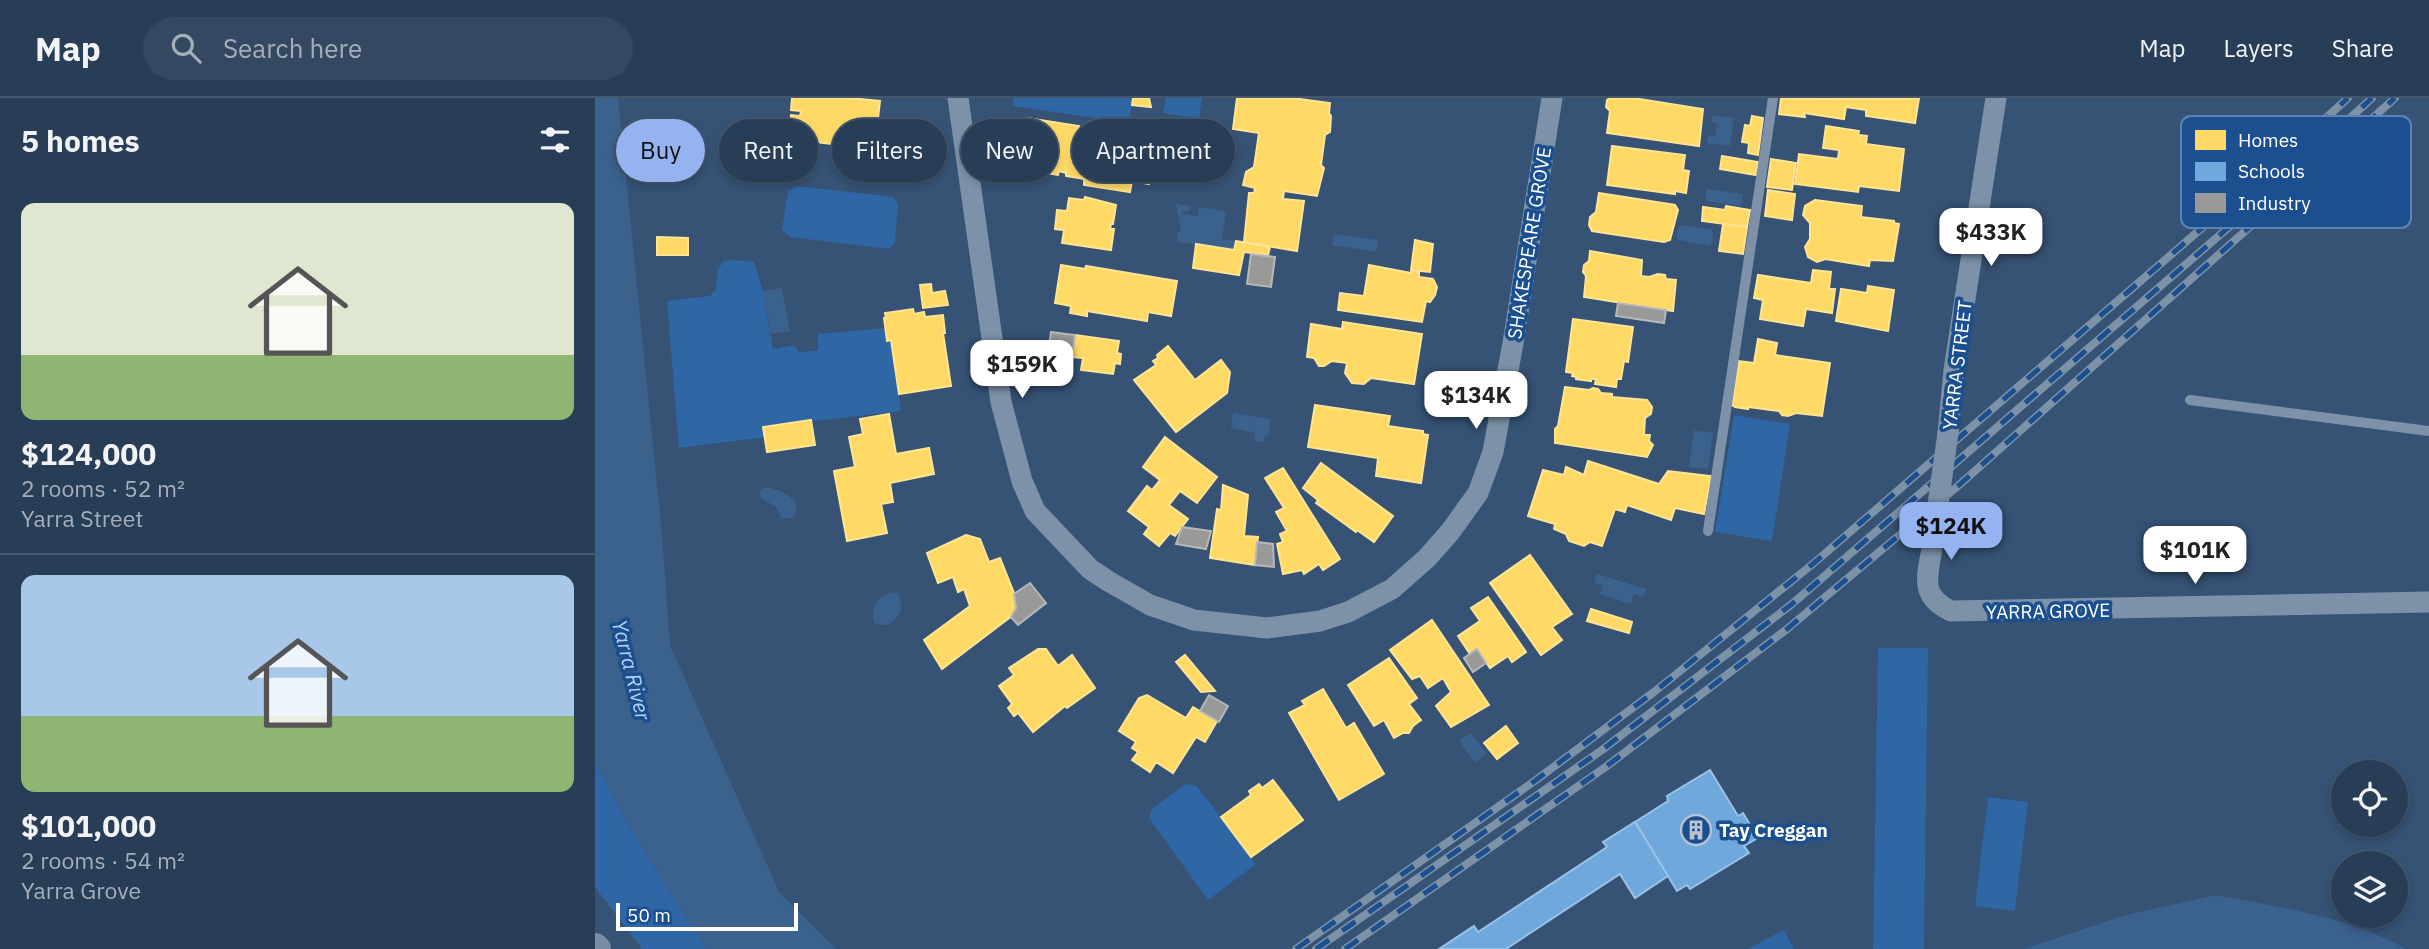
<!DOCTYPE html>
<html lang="en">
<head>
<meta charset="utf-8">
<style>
  body { margin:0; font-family:"IBM Plex Sans",sans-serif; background:#344961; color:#f1f3f6; height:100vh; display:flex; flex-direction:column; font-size:26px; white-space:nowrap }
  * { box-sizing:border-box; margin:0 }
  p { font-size:23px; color:#a5aeba }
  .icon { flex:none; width:38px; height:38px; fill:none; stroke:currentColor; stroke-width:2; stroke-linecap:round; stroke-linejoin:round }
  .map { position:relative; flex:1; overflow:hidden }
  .details { display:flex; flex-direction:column; background:#283e57; width:595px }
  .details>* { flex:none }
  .hud { position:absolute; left:21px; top:21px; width:665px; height:63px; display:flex; gap:14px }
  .buttons { position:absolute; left:1736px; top:662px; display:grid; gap:14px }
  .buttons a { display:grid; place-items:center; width:77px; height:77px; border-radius:50%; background:#283e57; box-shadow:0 4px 10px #0003,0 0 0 2px #44576d; font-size:35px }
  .scale { position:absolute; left:21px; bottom:18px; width:182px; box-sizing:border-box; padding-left:7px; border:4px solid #fff; border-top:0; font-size:19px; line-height:24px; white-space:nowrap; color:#fff; -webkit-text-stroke:5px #1b4f8f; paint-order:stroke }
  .price { position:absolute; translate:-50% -60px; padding:0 16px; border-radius:14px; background:#fff; color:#222; font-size:23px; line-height:46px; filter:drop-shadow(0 2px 4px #0008) }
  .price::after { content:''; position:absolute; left:50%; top:42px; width:21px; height:16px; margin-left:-10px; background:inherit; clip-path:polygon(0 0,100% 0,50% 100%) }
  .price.on { background:#95b2f1; color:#111 }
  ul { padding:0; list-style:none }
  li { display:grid; align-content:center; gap:14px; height:371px; padding:0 21px }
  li+li { border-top:2px solid #44576d }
  li span { display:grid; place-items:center; height:217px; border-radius:14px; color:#555 }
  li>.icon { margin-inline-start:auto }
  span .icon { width:126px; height:126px; fill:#fffc; stroke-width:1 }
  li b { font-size:30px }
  h2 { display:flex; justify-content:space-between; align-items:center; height:84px; padding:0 21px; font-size:30px }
  .tag { padding:0 24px; border-radius:32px; background:#283e57; box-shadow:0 4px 10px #0003,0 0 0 2px #44576d; font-size:24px; line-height:63px }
  .tag.on { background:#95b2f1; color:#111 }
  header { display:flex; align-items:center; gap:42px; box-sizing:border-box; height:98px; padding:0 35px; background:#283e57; border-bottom:2px solid #44576d }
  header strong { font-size:33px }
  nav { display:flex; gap:38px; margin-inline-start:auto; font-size:24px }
  .search { width:490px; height:63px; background:#344961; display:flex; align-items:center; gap:18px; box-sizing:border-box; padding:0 24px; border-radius:38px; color:#a5aeba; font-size:26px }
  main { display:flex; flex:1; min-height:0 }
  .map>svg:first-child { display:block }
  .green { fill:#2f66a5 }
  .water { fill:#3b618d }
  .homes { fill:#ffd966; stroke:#ffe494; stroke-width:2 }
  .schools { fill:#6fa8dc; stroke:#9ac2e6; stroke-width:2 }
  .industry { fill:#999; stroke:#b8b8b8; stroke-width:2 }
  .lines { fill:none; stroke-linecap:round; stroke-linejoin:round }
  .lane { stroke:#7d92a8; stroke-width:10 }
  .street { stroke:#7d92a8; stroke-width:21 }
  .secondary { stroke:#798da4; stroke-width:28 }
  .rail-casing { stroke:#7e92a7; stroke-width:8 }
  .rail { stroke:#1b4f8f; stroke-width:5; stroke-dasharray:16; stroke-linecap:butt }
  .street-bridge { stroke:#7d92a8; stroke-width:21 }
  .labels { text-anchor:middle; stroke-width:7; stroke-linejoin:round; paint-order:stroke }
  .street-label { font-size:19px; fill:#fff; stroke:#1b4f8f }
  .poi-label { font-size:19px; font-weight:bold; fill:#fff; stroke:#1b4f8f; text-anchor:start }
  .water-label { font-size:21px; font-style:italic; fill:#b5d3f5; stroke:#1b4f8f }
  .key { fill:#1b4f8f; stroke:#5f84b1; stroke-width:2 }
  .key-label { font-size:19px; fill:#fff }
</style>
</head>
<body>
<header>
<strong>Map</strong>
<div class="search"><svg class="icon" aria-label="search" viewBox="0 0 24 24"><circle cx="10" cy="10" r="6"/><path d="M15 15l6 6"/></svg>Search here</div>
<nav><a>Map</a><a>Layers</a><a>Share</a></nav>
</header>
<main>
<section class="details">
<h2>5 homes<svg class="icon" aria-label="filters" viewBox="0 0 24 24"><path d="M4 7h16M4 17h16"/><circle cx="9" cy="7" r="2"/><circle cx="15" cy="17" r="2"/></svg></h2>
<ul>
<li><span style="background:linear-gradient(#dfe7d0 70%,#8fb573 0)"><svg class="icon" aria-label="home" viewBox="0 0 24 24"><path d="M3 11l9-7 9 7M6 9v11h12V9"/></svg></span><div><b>$124,000</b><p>2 rooms · 52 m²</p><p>Yarra Street</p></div></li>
<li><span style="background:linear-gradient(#a9c7e8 65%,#8fb573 0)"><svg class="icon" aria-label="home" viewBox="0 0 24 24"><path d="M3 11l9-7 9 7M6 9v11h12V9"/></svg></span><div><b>$101,000</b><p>2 rooms · 54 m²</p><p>Yarra Grove</p></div></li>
</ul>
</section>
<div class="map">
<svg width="1834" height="851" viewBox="0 0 1834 851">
  <rect width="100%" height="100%" fill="#365274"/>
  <g class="green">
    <path d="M419,0H538L534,25L418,8Z"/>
    <path d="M571,0H607L604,21L568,15Z"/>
    <path d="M587,27L607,30L601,77L580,73Z"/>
    <path d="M202,88L298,99L303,106L300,144L294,151L195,139L187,131L193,93Z"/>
    <path d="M139,162L159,164L168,193L178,251L200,247L204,255L223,252V236L290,230L292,242H296L306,313L169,329L170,339L84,350L72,203L115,198L121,191L123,171L129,163Z"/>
    <path d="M1139,317L1195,326L1177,443L1120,434Z"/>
    <path d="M1283,550H1333L1329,851H1278Z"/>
    <path d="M0,662L36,732L111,851H47L0,789Z"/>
    <path d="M591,686L602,688L661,766L613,802L554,720L557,711Z"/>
    <path d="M1393,699L1433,704L1420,813L1380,808Z"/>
    <path d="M1189,832L1199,851H1153Z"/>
  </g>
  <g class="water">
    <path d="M0,0H23L67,436L75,547L184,794L241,851H111L36,732L0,662Z"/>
    <path d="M1117,17L1139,20L1135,48L1112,45L1113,37L1120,38L1122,26L1116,24Z"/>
    <path d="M484,28L521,33L518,49L481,43Z"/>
    <path d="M1112,91L1148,96L1146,108L1110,103Z"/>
    <path d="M581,106L595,108L594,113L587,114V116L603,118L604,109L631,113L627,141L641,143L639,152L582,144V134H586Z"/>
    <path d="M1085,127L1117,131L1118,144L1115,148L1083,142L1081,135Z"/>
    <path d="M739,136L783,142L781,154L737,147Z"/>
    <path d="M187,190L195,233L176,236L168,193Z"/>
    <path d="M638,315L676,321L673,338H670L669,344L660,343V335L636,330Z"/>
    <path d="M1099,332L1118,335L1113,371L1094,369Z"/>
    <path d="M169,389C183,391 196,395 202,408L198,420H186C182,406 178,408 166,400L165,394Z"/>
    <path d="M1002,476L1051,491L1048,499L1039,496L1036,506L1005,496L1008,487L999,485Z"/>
    <path d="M298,494L302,495C310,507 306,519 293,527H286L279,525C275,510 282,497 298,494Z"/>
    <path d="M876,635L892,656L880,665L864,643Z"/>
    <path d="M1621,797C1683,809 1756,819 1811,851H1429L1530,817Z"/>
  </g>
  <g class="homes">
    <path d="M197,0H255L285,3L282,29L300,31L298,53L201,42L202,38L193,37L196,17L205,18L206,13L196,12Z"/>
    <path d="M538,0H554L556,9L537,7Z"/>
    <path d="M642,0H697L735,5L734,15L736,18L735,34L730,37L726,67L729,70L722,98L689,93L688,101L709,103L702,153L649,144L654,95H659L660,90L648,87L651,74L659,69L664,35L638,31Z"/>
    <path d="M1015,0H1038L1108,11L1104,48L1012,35L1015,13L1011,9L1012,2Z"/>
    <path d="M1186,0L1227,1L1324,0L1320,25L1271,18V12L1251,9L1249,21L1209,15L1210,19L1184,16Z"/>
    <path d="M1157,18L1168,20L1163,57L1153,55L1154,45L1147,44L1150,27L1155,28Z"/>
    <path d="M432,20L484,28L481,43L496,46L495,54L504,56L505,53L525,57V55L551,58V62L558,63L554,86L537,83L535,94L489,87V81L471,78V75L464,73L463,77L429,72L433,45L447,47L448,39L429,33Z"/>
    <path d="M1231,28L1264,33L1263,37L1272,38L1271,46L1309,51L1304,93L1264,88L1263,94L1200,86L1204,56L1243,61L1244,52L1228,50Z"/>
    <path d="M1017,48L1090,57L1088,72L1094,73L1091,95L1080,93V96L1012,87Z"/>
    <path d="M1127,58L1163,64L1161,77L1125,71Z"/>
    <path d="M1176,61L1201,65L1197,92L1172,89Z"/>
    <path d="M1173,92L1200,96L1197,122L1170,118Z"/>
    <path d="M1004,95L1080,107L1083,112L1075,142L1069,144L997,133L994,127L995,119L1001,114Z"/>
    <path d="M490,99L521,107L518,126H516L515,131H519L516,152L467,145L469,132L460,131L462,112L472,113L474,100L489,102Z"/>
    <path d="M1220,102L1267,108L1266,119L1299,123V125L1304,126L1298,163L1275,162L1274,168L1230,161L1222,164L1213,159L1210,149L1215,141V125L1208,117L1210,108Z"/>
    <path d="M1131,108L1155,112L1152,129L1107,123L1108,109L1130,112Z"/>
    <path d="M1128,126L1152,129L1148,156L1124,153Z"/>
    <path d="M62,139L93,140V157H62Z"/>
    <path d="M820,142L838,146L835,174L816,172Z"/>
    <path d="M641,143L675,149L673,157L649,154L644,177L598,170L601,146L639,152Z"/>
    <path d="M995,153L1047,162L1046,178L1054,179L1063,176L1070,177L1071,181L1081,182L1078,213L989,199L991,178L988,174L989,167L994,163Z"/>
    <path d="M466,167L490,171L491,168L582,183L576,218L553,214L552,223L492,213V218L475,215L476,208L460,205Z"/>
    <path d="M774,167L816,175L817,172L824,174V179L838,181L842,189L840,197L835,204L831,203L827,224L743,212L745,195L769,198Z"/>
    <path d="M1218,172L1236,174L1234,191H1240L1237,215L1211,211L1208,228L1165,221L1168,202L1159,200L1163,177L1216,185Z"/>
    <path d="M336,186L337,195L350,193L353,207L328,210L325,187Z"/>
    <path d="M1273,188L1299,192L1293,233L1241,223L1246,191L1272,195Z"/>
    <path d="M318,211L319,216L329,214L330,219L348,217L350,235H348L356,288L304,296L296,242L292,243L289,220H291L290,215Z"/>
    <path d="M978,221L1038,229L1033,264L1029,263L1026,281H1022L1021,289L1000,286L1001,281H996V283L981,281V279L977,278L978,275L971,274Z"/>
    <path d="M748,224L827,236L819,286L776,280L769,286L757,285L750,275L752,265L737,263L729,268H724L719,260L712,259L716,226L747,231Z"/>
    <path d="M480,237L524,243L522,255L526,256L525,266L520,265L518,276L486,272L488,260L477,259Z"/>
    <path d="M1163,241L1182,245L1180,257L1235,265L1227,318L1201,315L1193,318L1187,317L1184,313L1153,309V311L1140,309L1137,307L1144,263L1159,265Z"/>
    <path d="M573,248L600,282L626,262L635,274L632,295L581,334L539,282L561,267L558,263L563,260L562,257Z"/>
    <path d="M970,289L994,292L998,290L1003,291L1006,295L1017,296V299L1052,302L1057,309L1056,316L1050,320L1049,337H1055L1054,343L1058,347L1052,359L960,345V331L963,328Z"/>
    <path d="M720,307L795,318L793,328L828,333V336L833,337L826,385L781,378L783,360L713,349Z"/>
    <path d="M294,316L301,356L334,350L339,376L295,385L298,404L286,406L292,435L252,443L239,373L260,369L254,339L268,336L265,321Z"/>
    <path d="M216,322L220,347L172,354L168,329Z"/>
    <path d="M570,339L622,379L602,405L585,393L574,407L593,421L580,438L575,435L564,448L549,436L554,429L533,413L552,388L557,392L565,382L548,369Z"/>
    <path d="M993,363L1064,386L1073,373L1116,378L1109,416L1080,410L1076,422L1032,407L1030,414L1020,411L1007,448L995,444L989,448L974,443L971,436L959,431L960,426L933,418L948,372L969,377L971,369L989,377Z"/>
    <path d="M726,365L798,418L779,444L762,432L761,434L721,405L723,402L708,390Z"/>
    <path d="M688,370L745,461L728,472L724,466L709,476L707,472L688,476L682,446L688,444L685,436L692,433L681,414L689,410L670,380Z"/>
    <path d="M628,387L653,397L649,438L663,439L660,467L615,460L622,411L626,412Z"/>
    <path d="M371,437L385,441L394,464L405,460L421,500V510L418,517L347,571L329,542L375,508L369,491L363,494L358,479L343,485L332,455Z"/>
    <path d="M935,457L977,516L957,529L967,542L946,557L895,485Z"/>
    <path d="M893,499L931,554L917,564L913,558L895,570L882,551L875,556L863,538L885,523L876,510Z"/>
    <path d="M996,511L1037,524L1034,535L992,523Z"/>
    <path d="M837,522L894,607L856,629L841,608L856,594L848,580L833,590L825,578L817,581L795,552Z"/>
    <path d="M443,551H451L463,568L477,557L500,590L472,610L470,608L438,634L423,615L419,618L413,610L417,606L404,588L419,577L414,570Z"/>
    <path d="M590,557L620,593L606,594L581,564Z"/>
    <path d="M794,560L822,600L814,606L826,622L818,628L814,635H808L799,640L789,622L779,628L753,587Z"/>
    <path d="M728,591L751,630L759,625L789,676L744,702L694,615L710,607L707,603Z"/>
    <path d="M552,597L591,620L598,609L622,623L610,644L601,639L578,675L561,664L555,674L537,662L543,654L537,650L541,644L524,633L544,600Z"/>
    <path d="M911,628L923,645L902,661L889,645Z"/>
    <path d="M678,682L708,722L656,759L626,719L656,697L654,693L664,686L667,690Z"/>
  </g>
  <g class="schools">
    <path d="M1115,672L1143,718L1148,715L1163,740L1149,748L1154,755L1095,791L1092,787L1082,793L1040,724L1073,703L1072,698Z"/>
    <path d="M1040,724L1073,778L1040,800L1025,776L911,851H844L879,828L883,834L1012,749L1008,744Z"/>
  </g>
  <g class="industry">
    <path d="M656,156L680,159L676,189L652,186Z"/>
    <path d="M1023,205L1071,212L1069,225L1021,218Z"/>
    <path d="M456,234L480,237L477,259L453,255Z"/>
    <path d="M587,429L616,433L611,451L581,446Z"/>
    <path d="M662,444L678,446L679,469L660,467Z"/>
    <path d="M435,485L451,505L423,527L416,519L421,510L419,496Z"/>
    <path d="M882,551L891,565L878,574L869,560Z"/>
    <path d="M614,597L633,608L624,624L605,613Z"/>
  </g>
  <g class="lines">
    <g class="lane">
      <path d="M1595,302L1834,333"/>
      <path d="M1113,433L1178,0"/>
    </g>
    <g class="street">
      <path d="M363,0L406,304L427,383L440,413L495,471L513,483L555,507L599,522L672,530L725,523L753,514L797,491L832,460L855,434L883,395L898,354L918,245L957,0"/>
      <path d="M1353,335L1359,272L1401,0"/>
      <path d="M1341,421C1339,433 1338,444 1336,456C1331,483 1327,499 1356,513L1834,504"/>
    </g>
    <path class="secondary" d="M0,849L2,851"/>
    <g class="rail-casing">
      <g id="rail">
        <path d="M701,851L941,682L1059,594L1219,465L1651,92L1753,0"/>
        <path d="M721,851L1007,652L1197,506L1663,104L1777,0"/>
        <path d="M750,851L1012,668L1192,531L1363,388L1800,0"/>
      </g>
    </g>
    <use href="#rail" class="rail"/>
    <path class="street-bridge" d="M1341,421L1353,335"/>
  </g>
  <defs>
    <g id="building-ring" transform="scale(1.575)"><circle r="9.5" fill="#1b4f8f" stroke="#b9c2ce" stroke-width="1.5"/><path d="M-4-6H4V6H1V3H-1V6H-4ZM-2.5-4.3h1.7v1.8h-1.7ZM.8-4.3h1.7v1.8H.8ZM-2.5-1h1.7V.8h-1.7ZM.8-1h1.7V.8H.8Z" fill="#b9c2ce"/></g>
  </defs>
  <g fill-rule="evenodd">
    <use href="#building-ring" x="1101" y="732"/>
  </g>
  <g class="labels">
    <g class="street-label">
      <text transform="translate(934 145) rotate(-81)" y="7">SHAKESPEARE GROVE</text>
      <text transform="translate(1362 267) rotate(-83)" y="7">YARRA STREET</text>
      <text transform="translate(1453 513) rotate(-1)" y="7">YARRA GROVE</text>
    </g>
    <g class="poi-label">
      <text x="1124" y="739">Tay Creggan</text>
    </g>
    <g class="water-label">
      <text transform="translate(36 572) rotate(76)" y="7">Yarra River</text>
    </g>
  </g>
  <rect x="1586" y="18" width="230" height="112" rx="10" class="key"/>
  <rect x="1600" y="32" width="31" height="20" fill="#ffd966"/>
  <rect x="1600" y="64" width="31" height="19" fill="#6fa8dc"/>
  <rect x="1600" y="95" width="31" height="20" fill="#999"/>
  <g class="key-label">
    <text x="1643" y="49">Homes</text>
    <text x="1643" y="80">Schools</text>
    <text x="1643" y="112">Industry</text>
  </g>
</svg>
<div class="buttons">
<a><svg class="icon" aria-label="locate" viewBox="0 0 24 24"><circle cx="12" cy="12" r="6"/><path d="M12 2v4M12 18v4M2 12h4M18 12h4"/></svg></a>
<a><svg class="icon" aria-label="layers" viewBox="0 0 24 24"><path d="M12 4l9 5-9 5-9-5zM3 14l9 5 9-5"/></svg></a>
</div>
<div class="scale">50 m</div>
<b class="price" style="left:1396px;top:170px">$433K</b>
<b class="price" style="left:427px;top:302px">$159K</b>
<b class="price" style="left:881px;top:333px">$134K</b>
<b class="price on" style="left:1356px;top:464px">$124K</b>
<b class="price" style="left:1600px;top:488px">$101K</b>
<div class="hud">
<a class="tag on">Buy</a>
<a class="tag">Rent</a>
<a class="tag">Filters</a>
<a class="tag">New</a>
<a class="tag">Apartment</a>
</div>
</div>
</main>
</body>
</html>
